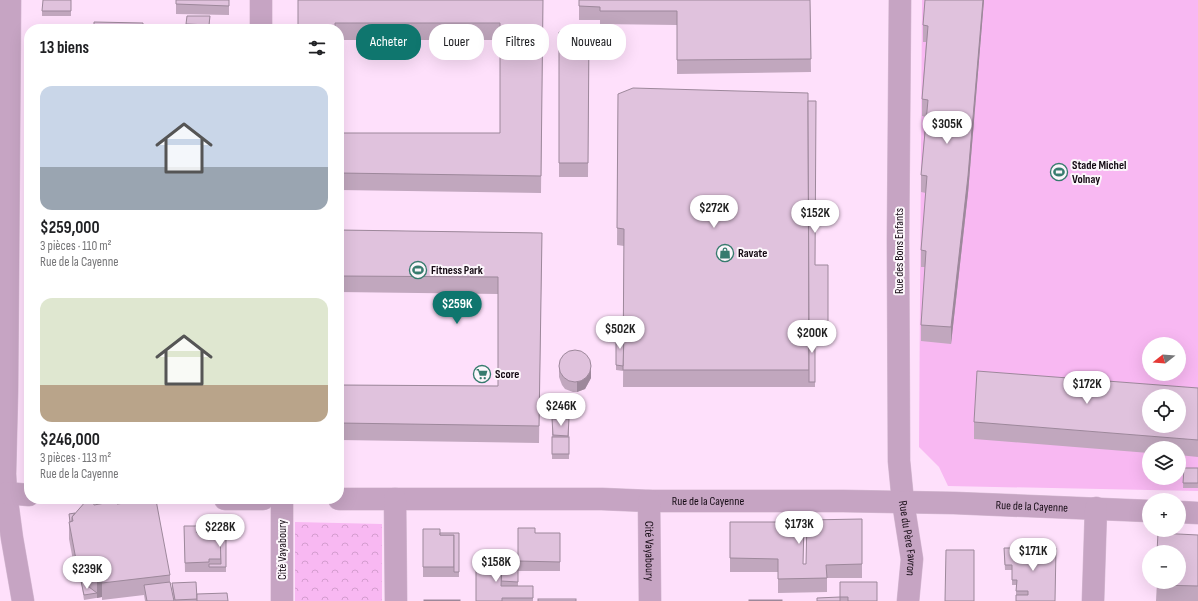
<!DOCTYPE html>
<html lang="fr">
<head>
<meta charset="utf-8">
<style>
  body { margin:0; font-family:"Sofia Sans Condensed",sans-serif; background:#f6f6f6; color:#202124; height:100vh; display:flex; flex-direction:column; font-size:15px; white-space:nowrap }
  * { box-sizing:border-box; margin:0 }
  p { font-size:13px; color:#757577 }
  .icon { flex:none; width:22px; height:22px; fill:none; stroke:currentColor; stroke-width:2; stroke-linecap:round; stroke-linejoin:round }
  .map { position:relative; flex:1; overflow:hidden }
  .side { position:absolute; left:24px; top:24px; width:320px; height:480px; display:flex; flex-direction:column; background:#fff; border-radius:16px; box-shadow:0 4px 16px #0002 }
  .side>* { flex:none }
  .banner { position:absolute; left:356px; top:24px; width:380px; height:36px; display:flex; gap:8px }
  .needle { width:26px; rotate:253deg }
  .fabs { position:absolute; left:1142px; top:337px; display:grid; gap:8px }
  .fabs a { display:grid; place-items:center; width:44px; height:44px; border-radius:50%; background:#fff; box-shadow:0 4px 16px #0002; font-size:20px }
  .price { position:absolute; translate:-50% -34px; padding:0 9px; border-radius:14px; background:#fff; color:#222; font-size:13px; line-height:26px; filter:drop-shadow(0 1px 2px #0008) }
  .price::after { content:''; position:absolute; left:50%; top:24px; width:12px; height:9px; margin-left:-6px; background:inherit; clip-path:polygon(0 0,100% 0,50% 100%) }
  .price.selected { background:#0f766e; color:#fff }
  ul { padding:0; list-style:none }
  li { display:grid; align-content:center; gap:8px; height:212px; padding:0 16px }
  li span { display:grid; place-items:center; height:124px; border-radius:12px; color:#555 }
  li>.icon { margin-inline-start:auto }
  span .icon { width:72px; height:72px; fill:#fffc; stroke-width:1 }
  li b { font-size:17px }
  h2 { display:flex; justify-content:space-between; align-items:center; height:48px; padding:0 16px; font-size:17px }
  .pill { padding:0 14px; border-radius:16px; background:#fff; box-shadow:0 4px 16px #0002; font-size:14px; line-height:36px }
  .pill.selected { background:#0f766e; color:#fff }
  .map>svg:first-child { display:block }
  .green { fill:#f8b8f2; fill-rule:evenodd }
  .forest { fill:url(#forest-crowns) }
  .lines { fill:none; stroke-linecap:round; stroke-linejoin:round }
  .minor-casing { stroke:#d9bed6; stroke-width:23 }
  .minor { stroke:#c6a4c3; stroke-width:22 }
  .wall { fill:#c1a7be }
  .shaded-wall { fill:#9d889b }
  .building { fill:#e0c2dd; stroke:#9d889b; fill-rule:evenodd }
  .labels { text-anchor:middle; stroke-width:4; stroke-linejoin:round; paint-order:stroke }
  .poi-label { font-size:12px; font-weight:bold; fill:#150b14; stroke:#fcf6fb; text-anchor:start }
  .street-label { font-size:12px; fill:#150b14; stroke:#fcf6fb }
</style>
</head>
<body>
<div class="map">
<svg width="1198" height="601" viewBox="0 0 1198 601">
  <defs>
    <pattern id="forest-crowns" width="20" height="18" patternUnits="userSpaceOnUse"><rect width="20" height="18" fill="#f8b8f2"/><path d="M2 6a3 3 0 1 1 6 0M12 15a3 3 0 1 1 6 0" fill="none" stroke="#d49dcf"/></pattern>
  </defs>
  <rect width="100%" height="100%" fill="#fee0fb"/>
  <path class="green" d="M922,0H1198V491L948,486L939,467L919,447ZM1149,344H1179V374H1149ZM1149,396H1179V426H1149ZM1149,448H1179V478H1149Z"/>
  <path class="forest" d="M295,522L382,524V601H295Z"/>
  <g class="lines">
    <g class="minor-casing">
      <g id="minor">
        <path d="M10,0L7,391L5,474L6,493L12,538L23,601"/>
        <path id="s1" d="M900,0L898,240L899,461L903,502L912,559L908,601"/>
        <path d="M261,29V0"/>
        <path d="M6,493L29,495"/>
        <path d="M225,499H263"/>
        <path id="s2" d="M339,499H602L649,501H843L954,503L1149,511"/>
        <path d="M395,499L396,601"/>
        <path id="s3" d="M649,501L650,601"/>
        <path d="M1179,512L1198,513"/>
        <path d="M282,601V499"/>
        <path d="M1093,601L1096,508"/>
      </g>
    </g>
    <use href="#minor" class="minor"/>
  </g>
  <g class="wall">
    <path d="M71,0V16H42V11Z"/>
    <path d="M176,0H229V15L176,14Z"/>
    <path d="M298,0H543L541,193L339,190V133H500V40H339V29H298Z"/>
    <path d="M579,0H810L811,72L677,74V25L600,24V20H579Z"/>
    <path d="M925,0H984L968,193L951,344L921,341V325L925,267H921V250L926,193L921,192V175L926,117L922,116V99L926,42H923V25Z"/>
    <path d="M210,16L209,29H186V24Z"/>
    <path d="M559,32H589L588,177H559Z"/>
    <path d="M618,94L815,265H828V330L815,331V387H623L624,246L617,245Z"/>
    <path d="M29,168V235H27Z"/>
    <path d="M339,230L542,233L539,443L339,440V385L498,386V294L339,292Z"/>
    <path d="M616,335H624L623,371L616,370Z"/>
    <path d="M559,367L591,378L585,389L577,392H573L565,389L562,385L559,377Z"/>
    <path d="M1198,388V457L1179,455V448H1149V453L974,439V422Z"/>
    <rect x="552" y="400" width="17" height="59"/>
    <path d="M1184,468H1198V488H1183Z"/>
    <path d="M117,504L170,575V582L174,601H145L144,595L102,600V597L84,600L81,581L77,582L69,539V522H70L69,514L75,513L94,505Z"/>
    <path d="M862,519V578H827V592L778,593V572H730V522L804,536L803,564H806Z"/>
    <path d="M184,526L197,531L226,530V572H185Z"/>
    <path d="M423,529L440,534L459,533V577H423Z"/>
    <path d="M535,533H560V571H518V586H533V601H476L502,558L518,556Z"/>
    <path d="M1198,535V601H1156L1157,582Z"/>
    <path d="M1004,548L1055,601H1016V585H1012V570H1005Z"/>
    <path d="M840,582L877,601H817L840,597Z"/>
    <path d="M172,583L197,599L228,601H174L172,588Z"/>
  </g>
  <g class="shaded-wall">
    <path d="M983,0H984L968,193L951,344V327Z"/>
    <path d="M591,368V378L585,389L577,392V382Z"/>
    <path d="M77,565H81V581L77,582Z"/>
    <path d="M102,580V597L97,598V581Z"/>
  </g>
  <g class="building">
    <path d="M43,0H71V11H42Z"/>
    <path d="M176,0H229V6L176,4Z"/>
    <path d="M298,0H543L541,176L339,173V133H500V23H335V29H298Z"/>
    <path d="M579,0H810L811,59L677,60V11H600V7L579,6Z"/>
    <path d="M925,0H983L968,176L951,327L921,325L926,251L921,250L927,176L921,175L928,100L922,99L928,26L923,25Z"/>
    <path d="M187,16H210L209,25L186,24Z"/>
    <path d="M94,22L143,23V29H94Z"/>
    <rect x="38" y="28" width="14" height="1"/>
    <path d="M559,32H589L588,163H559Z"/>
    <path d="M633,88L808,93L809,370H623L624,229L617,228L618,94Z"/>
    <path d="M808,101H816L815,265H828V321H809Z"/>
    <path d="M29,168V203H28Z"/>
    <path d="M28,208H29V230H27Z"/>
    <path d="M339,230L542,233L539,426L339,423V385L498,386V277L339,276Z"/>
    <rect x="809" y="326" width="6" height="56"/>
    <path d="M616,335H624L623,366L616,365Z"/>
    <circle cx="575" cy="366" r="16"/>
    <path d="M977,371L1198,388V440L974,422ZM1149,396H1179V426H1149Z"/>
    <path d="M552,400H569L568,416H552Z"/>
    <path d="M552,419H569L568,436L553,435Z"/>
    <rect x="552" y="437" width="17" height="17"/>
    <path d="M1184,468H1198V483H1183Z"/>
    <path d="M156,500L170,575L102,583V580L97,581L81,569V565H77L69,522L73,521L72,517L86,501H93L94,505L116,501L117,504L139,501V502Z"/>
    <path d="M75,513L72,517V521L70,522L69,514Z"/>
    <path d="M862,519V564L826,565L827,578L778,579V559L730,558V522H804L803,564H806L807,520Z"/>
    <path d="M184,526H197V533L220,532L221,559H209V562L185,563Z"/>
    <path d="M518,528H535V533H560V562L518,561V582L501,581L502,556H518Z"/>
    <path d="M423,529H440V535H454V567H423Z"/>
    <path d="M226,530V567H209V564H221L220,532L197,533V531Z"/>
    <path d="M440,533H459V572H454V535H440Z"/>
    <path d="M1158,533L1198,535V586L1156,585L1157,582H1179V552H1157Z"/>
    <path d="M1004,548H1056L1055,601H1016V595H1028V591H1016L1017,580H1012V565H1005Z"/>
    <path d="M946,550H974V601H945Z"/>
    <path d="M476,558H502L501,586H533V598H502V601H476Z"/>
    <path d="M81,581L97,593L84,595Z"/>
    <path d="M170,582L174,601H147L144,585Z"/>
    <path d="M196,582L197,599L175,600L172,583Z"/>
    <path d="M840,582H877V601H848V597H840Z"/>
    <path d="M227,593L228,601H197V594Z"/>
    <path d="M840,597V601H817V598Z"/>
    <rect x="538" y="599" width="38" height="2"/>
    <rect x="424" y="600" width="36" height="1"/>
    <rect x="749" y="600" width="33" height="1"/>
  </g>
  <defs>
    <g id="stadium-ring" transform="scale(0.9)"><circle r="9.5" fill="#fcf6fb" stroke="#377b6e" stroke-width="1.5"/><path d="M0-5a6.5 5 0 1 0 0 10a6.5 5 0 1 0 0-10ZM-3.5-1.8h7v3.6h-7Z" fill="#377b6e"/></g>
    <g id="shop-ring" transform="scale(0.9)"><circle r="9.5" fill="#fcf6fb" stroke="#377b6e" stroke-width="1.5"/><path d="M-5-2.5h2.3a2.7 3.5 0 0 1 5.4 0H5L5.5 6h-11ZM-1.5-2.5h3a1.5 2.3 0 0 0-3 0Z" fill="#377b6e"/></g>
    <g id="supermarket-ring" transform="scale(0.9)"><circle r="9.5" fill="#fcf6fb" stroke="#377b6e" stroke-width="1.5"/><path d="M-6-5.5h2.5l.6 2H6L4.5 2H-2.5L-4.4-4H-6ZM-1.5 3.2a1.3 1.3 0 1 0 .1 0ZM3 3.2a1.3 1.3 0 1 0 .1 0Z" fill="#377b6e"/></g>
  </defs>
  <g fill-rule="evenodd">
    <use href="#stadium-ring" x="1059" y="172"/>
    <use href="#shop-ring" x="725" y="253"/>
    <use href="#stadium-ring" x="418" y="270"/>
    <use href="#supermarket-ring" x="482" y="374"/>
  </g>
  <g class="labels">
    <g class="poi-label">
      <text x="1072" y="169">Stade Michel<tspan x="1072" dy="14">Volnay</tspan></text>
      <text x="738" y="257">Ravate</text>
      <text x="431" y="274">Fitness Park</text>
      <text x="495" y="378">Score</text>
    </g>
    <g class="street-label">
      <text transform="translate(899 251) rotate(-90)" y="4">Rue des Bons Enfants</text>
      <text dy="4" stroke="none"><textPath href="#s2" startOffset="369">Rue de la Cayenne</textPath></text>
      <text dy="4" stroke="none"><textPath href="#s2" startOffset="693">Rue de la Cayenne</textPath></text>
      <text dy="4" stroke="none"><textPath href="#s1" startOffset="539">Rue du Père Favron</textPath></text>
      <text transform="translate(282 550) rotate(-90)" y="4">Cité Vayaboury</text>
      <text dy="4" stroke="none"><textPath href="#s3" startOffset="50">Cité Vayaboury</textPath></text>
    </g>
  </g>
</svg>
<div class="fabs">
<a><svg class="needle" viewBox="-14 -14 28 28"><path d="M0-13l5 13h-10z" fill="#e53935"/><path d="M0 13l5-13h-10z" fill="#757577"/></svg></a>
<a><svg class="icon" aria-label="locate" viewBox="0 0 24 24"><circle cx="12" cy="12" r="6"/><path d="M12 2v4M12 18v4M2 12h4M18 12h4"/></svg></a>
<a><svg class="icon" aria-label="layers" viewBox="0 0 24 24"><path d="M12 4l9 5-9 5-9-5zM3 14l9 5 9-5"/></svg></a>
<a>+</a>
<a>−</a>
</div>
<b class="price" style="left:947px;top:145px">$305K</b>
<b class="price" style="left:714px;top:229px">$272K</b>
<b class="price" style="left:815px;top:234px">$152K</b>
<b class="price selected" style="left:457px;top:325px">$259K</b>
<b class="price" style="left:620px;top:350px">$502K</b>
<b class="price" style="left:812px;top:354px">$200K</b>
<b class="price" style="left:1087px;top:405px">$172K</b>
<b class="price" style="left:561px;top:427px">$246K</b>
<b class="price" style="left:799px;top:545px">$173K</b>
<b class="price" style="left:220px;top:548px">$228K</b>
<b class="price" style="left:1033px;top:572px">$171K</b>
<b class="price" style="left:496px;top:583px">$158K</b>
<b class="price" style="left:87px;top:590px">$239K</b>
<div class="banner">
<a class="pill selected">Acheter</a>
<a class="pill">Louer</a>
<a class="pill">Filtres</a>
<a class="pill">Nouveau</a>
</div>
<section class="side">
<h2>13 biens<svg class="icon" aria-label="filters" viewBox="0 0 24 24"><path d="M4 7h16M4 17h16"/><circle cx="9" cy="7" r="2"/><circle cx="15" cy="17" r="2"/></svg></h2>
<ul>
<li><span style="background:linear-gradient(#c9d6e8 65%,#9aa5b1 0)"><svg class="icon" aria-label="home" viewBox="0 0 24 24"><path d="M3 11l9-7 9 7M6 9v11h12V9"/></svg></span><div><b>$259,000</b><p>3 pièces · 110 m²</p><p>Rue de la Cayenne</p></div></li>
<li><span style="background:linear-gradient(#dfe7d0 70%,#b9a48a 0)"><svg class="icon" aria-label="home" viewBox="0 0 24 24"><path d="M3 11l9-7 9 7M6 9v11h12V9"/></svg></span><div><b>$246,000</b><p>3 pièces · 113 m²</p><p>Rue de la Cayenne</p></div></li>
</ul>
</section>
</div>
</body>
</html>
